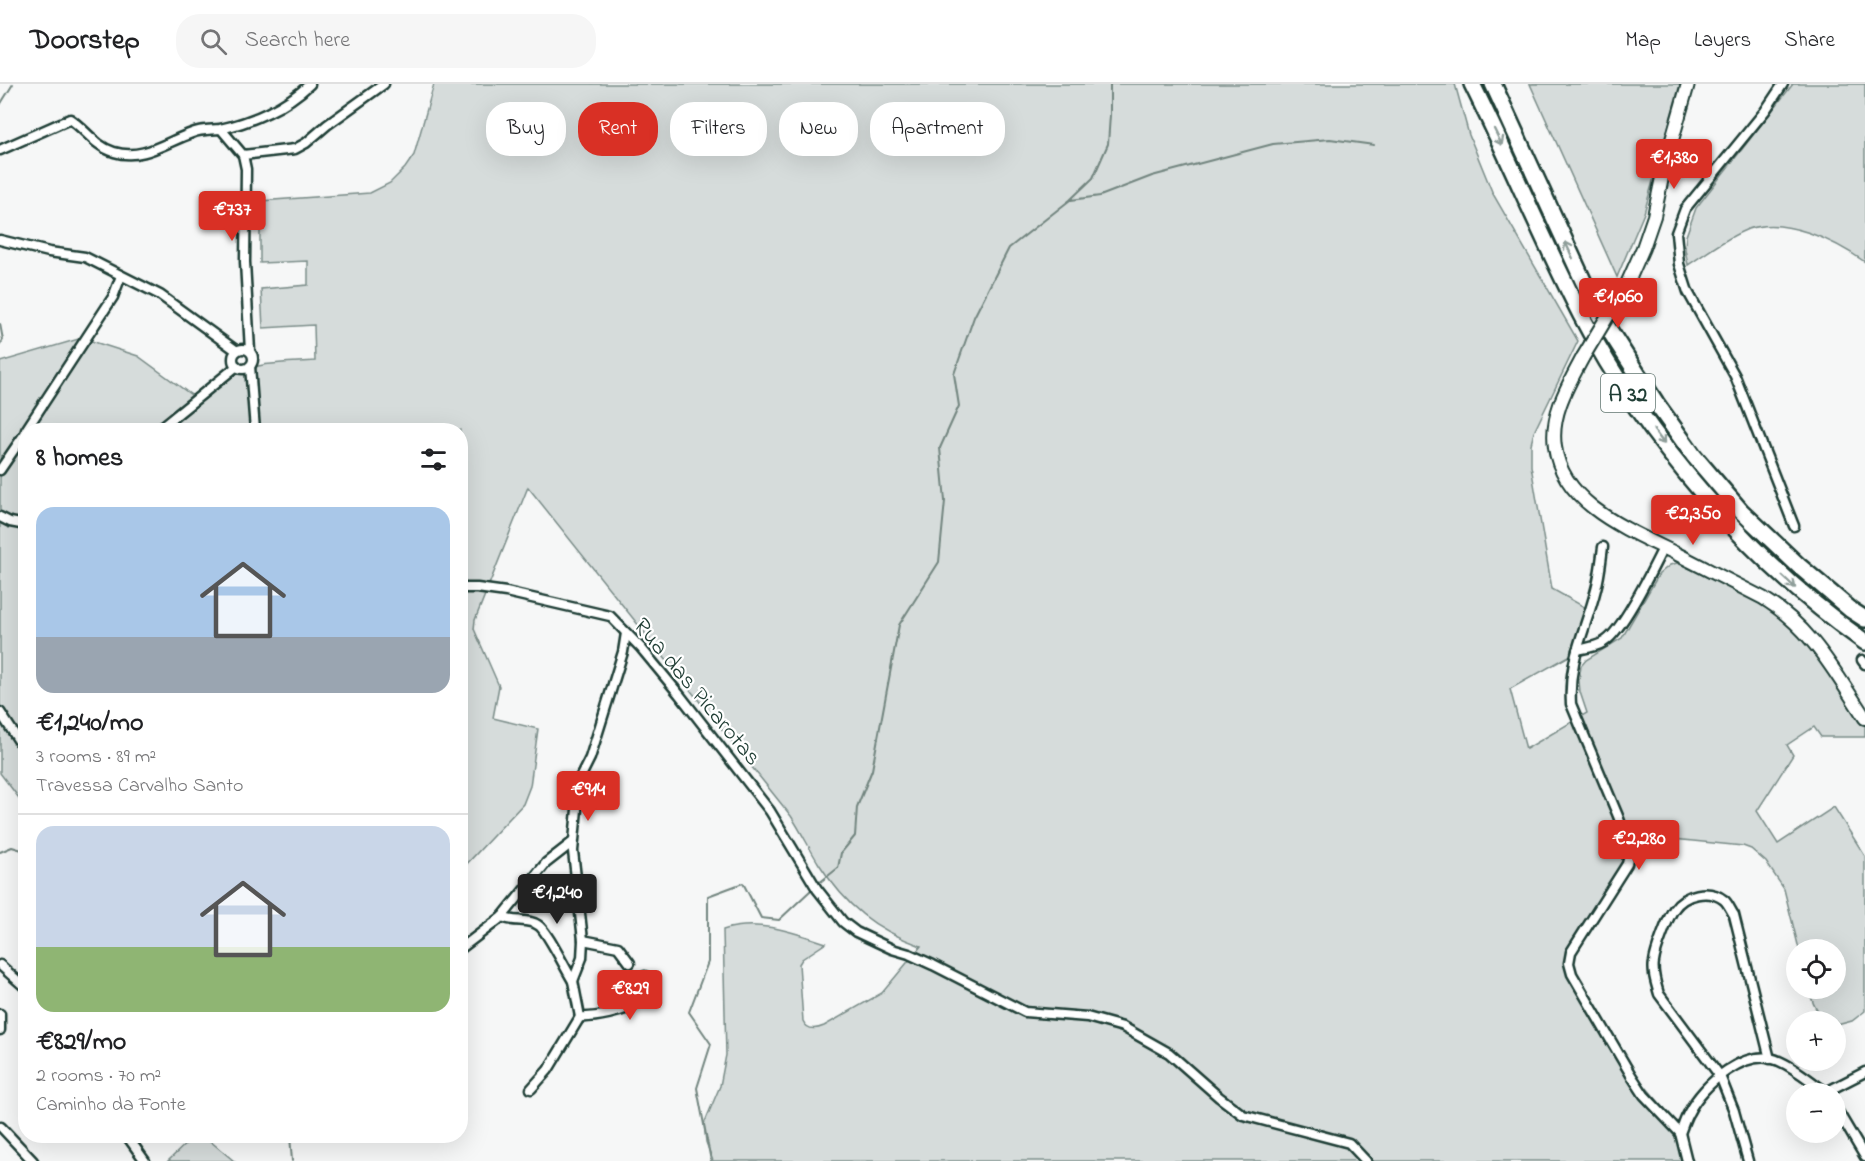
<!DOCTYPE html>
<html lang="en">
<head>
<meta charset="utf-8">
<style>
  body { margin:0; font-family:"Indie Flower",sans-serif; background:#f6f6f6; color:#202124; height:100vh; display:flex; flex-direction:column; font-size:22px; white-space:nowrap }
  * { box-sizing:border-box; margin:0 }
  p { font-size:20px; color:#757577 }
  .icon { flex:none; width:33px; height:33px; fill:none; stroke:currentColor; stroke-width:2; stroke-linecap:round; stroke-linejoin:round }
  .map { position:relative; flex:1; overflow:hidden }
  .details { position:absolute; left:18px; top:339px; width:450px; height:720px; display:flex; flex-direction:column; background:#fff; border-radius:24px; box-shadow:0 6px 24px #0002 }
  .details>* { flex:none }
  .banner { position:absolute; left:486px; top:18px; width:570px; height:54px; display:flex; gap:12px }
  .tools { position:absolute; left:1786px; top:855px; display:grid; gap:12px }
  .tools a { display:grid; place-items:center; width:60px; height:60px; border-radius:50%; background:#fff; box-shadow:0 6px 24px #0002; font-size:30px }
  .price { position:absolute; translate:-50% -51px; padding:0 14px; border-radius:6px; background:#d93025; color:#fff; font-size:20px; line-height:39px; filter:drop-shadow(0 2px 3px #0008) }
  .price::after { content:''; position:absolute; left:50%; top:36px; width:18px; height:14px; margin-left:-9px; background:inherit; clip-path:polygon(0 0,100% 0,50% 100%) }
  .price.on { background:#222; color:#fff }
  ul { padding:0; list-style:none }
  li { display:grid; align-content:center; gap:12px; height:318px; padding:0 18px }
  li+li { border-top:2px solid #e0e0e0 }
  li span { display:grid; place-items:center; height:186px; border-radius:18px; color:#555 }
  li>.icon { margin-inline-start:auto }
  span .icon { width:108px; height:108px; fill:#fffc; stroke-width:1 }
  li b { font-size:26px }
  h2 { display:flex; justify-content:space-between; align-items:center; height:72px; padding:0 18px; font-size:26px }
  .chip { padding:0 21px; border-radius:24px; background:#fff; box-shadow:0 6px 24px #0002; font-size:21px; line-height:54px }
  .chip.on { background:#d93025; color:#fff }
  header { display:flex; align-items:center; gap:36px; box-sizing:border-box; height:84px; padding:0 30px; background:#fff; border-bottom:2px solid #e0e0e0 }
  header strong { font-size:28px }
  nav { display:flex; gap:33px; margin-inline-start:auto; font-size:21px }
  .search { width:420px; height:54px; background:#f6f6f6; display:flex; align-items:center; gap:15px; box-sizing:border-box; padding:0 21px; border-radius:24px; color:#757577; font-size:22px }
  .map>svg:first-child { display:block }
  .green { fill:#d6dcdb; stroke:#7a8c88; stroke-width:1.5 }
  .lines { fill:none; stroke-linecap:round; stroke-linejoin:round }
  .stream { stroke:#72857f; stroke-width:2 }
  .minor-casing { stroke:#1f3d34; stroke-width:13 }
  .secondary-casing { stroke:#1f3d34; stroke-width:16 }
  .motorway-casing { stroke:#1f3d34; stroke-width:20 }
  .minor { stroke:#fff; stroke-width:8 }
  .secondary { stroke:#fff; stroke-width:12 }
  .motorway { stroke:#fff; stroke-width:15 }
  .secondary-bridge-casing { stroke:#1f3d34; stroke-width:16; stroke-linecap:butt }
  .secondary-bridge { stroke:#fff; stroke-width:12 }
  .oneway { stroke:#8f9e9a }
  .labels { text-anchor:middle; stroke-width:4.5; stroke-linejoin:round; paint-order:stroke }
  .shield { fill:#fff; stroke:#627771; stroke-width:1.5 }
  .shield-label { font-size:22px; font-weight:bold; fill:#1f3d34 }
  .street-label { font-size:24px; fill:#1f3d34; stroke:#fff }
</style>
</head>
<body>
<header>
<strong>Doorstep</strong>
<div class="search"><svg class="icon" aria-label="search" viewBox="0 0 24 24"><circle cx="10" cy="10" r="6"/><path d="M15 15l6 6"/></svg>Search here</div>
<nav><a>Map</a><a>Layers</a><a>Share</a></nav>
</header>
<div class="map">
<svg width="1865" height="1077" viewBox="0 0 1865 1077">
  <rect width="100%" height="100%" fill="#f6f7f7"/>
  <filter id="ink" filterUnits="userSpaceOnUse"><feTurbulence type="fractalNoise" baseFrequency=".0167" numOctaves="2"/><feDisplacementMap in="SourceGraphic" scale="12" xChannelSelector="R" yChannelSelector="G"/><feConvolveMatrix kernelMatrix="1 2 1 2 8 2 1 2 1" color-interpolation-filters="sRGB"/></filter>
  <g filter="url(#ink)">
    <g class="green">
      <path d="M434,0H1455L1469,51L1493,110L1578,257L1534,348L1531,360V382L1552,505L1588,525L1571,571L1510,605L1526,665L1587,629L1580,608L1579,597L1581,582L1586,576L1622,554L1659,490L1670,481L1677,479L1737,505L1796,541L1865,640V653H1821L1814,643L1787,661L1793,671L1757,727L1778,760L1834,723L1865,772V927L1852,937L1837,941L1836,938C1818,937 1812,919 1809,905L1836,904V866L1799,865L1784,805L1766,778L1751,765L1743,762L1643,752L1637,756L1572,863L1573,885L1640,996L1680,1043L1692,1077H713L706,1058L704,1040L720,1002L726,971L723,846C758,835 792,848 826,859L802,875L799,880L803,937C807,946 815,946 824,942L882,909L921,862C874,845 846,822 819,780C809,764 801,747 791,732L528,403L475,536L474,545L499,602L493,634L538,645L530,702L523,720L461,786L460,346H26L25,722L0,689V278L82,254L138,272L201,318C212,309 223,299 235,291C259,277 288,279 315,277L314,241L263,244L261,205L308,201V177L260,179V117L370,109L390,99L405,84L414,71Z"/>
      <path d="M1530,0H1680L1644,129L1617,193Z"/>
      <path d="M1793,0H1865V178C1835,157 1785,132 1748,145C1727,153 1707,169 1688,181L1685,165L1686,152L1696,124Z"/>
      <path d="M194,1052H204L234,1077H168Z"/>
    </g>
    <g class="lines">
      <g class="stream">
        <path d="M0,21L13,0"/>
        <path d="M1071,116L1100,112L1152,92L1273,60L1330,55L1374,61"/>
        <path d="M0,240L3,256L0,261"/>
        <path d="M0,768L12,763L22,766L26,771"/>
        <path d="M819,799L838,784L841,769L855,752L857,723L872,686L899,541L939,478L945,417L940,364L959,322L954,290L974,233L1009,164L1070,116L1093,94L1108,60L1110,31V0"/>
        <path d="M290,1052L292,1077"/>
        <path d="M711,1077L697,1004L711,960L689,928L708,878V812L743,799L761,834L779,836L811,806"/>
      </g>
      <g class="minor-casing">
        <g id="minor">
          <path d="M1783,0L1765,27L1685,125L1676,149L1679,180L1688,208L1735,292L1794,442"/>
          <path d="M221,45L243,71L246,85L245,178L250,267"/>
          <path d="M0,66L70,35C85,45 96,63 114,68C142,77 166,58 192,49C201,45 211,46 220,45C252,38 286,23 310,0"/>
          <path d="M243,71L295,65L306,59L327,41L384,0"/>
          <path d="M0,156L49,168L85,173L160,211L237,267"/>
          <circle cx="243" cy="275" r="10"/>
          <path d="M250,282L255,346"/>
          <path d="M26,346L113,213L121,192"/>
          <path d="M158,346L237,282"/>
          <path d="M0,386L26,348"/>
          <path d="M0,433L10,438L26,441"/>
          <path d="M1603,463C1601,477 1600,491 1596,505C1586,546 1568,575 1571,620L1618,732L1630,766L1627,780L1571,868L1569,879L1572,890L1631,991L1644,1011L1680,1049L1687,1077"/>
          <path d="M460,504H477L506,508L610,532L641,564L679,610L770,727L817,805L843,838L856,848L892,865L909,870L933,881L1025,928L1087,933L1123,943L1169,969L1219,1013L1243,1031L1349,1059L1366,1077"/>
          <path d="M1577,566C1587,564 1596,563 1604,558C1622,548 1653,484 1663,464"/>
          <path d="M1862,576L1865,580"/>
          <path d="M0,628L26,668"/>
          <path d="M502,833C514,839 528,834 538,841C546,845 566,886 573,897"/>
          <path d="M583,856L618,863L630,879"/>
          <path d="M460,865L502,833L546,779L573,758"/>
          <path d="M0,881L26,904"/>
          <path d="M0,930V946"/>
          <path d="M580,933L573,897L582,874L583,856L573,767L580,694L590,674L623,568L626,549"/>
          <path d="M580,933C593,934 626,928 636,919C643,912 642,900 645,892"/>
          <path d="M531,1005L548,986L580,933"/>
          <path d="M1836,1024L1865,1073"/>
          <path d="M1,1043L33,1077"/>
          <path d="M1680,1049C1683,1042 1685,1034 1689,1028C1703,1000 1747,962 1779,977C1796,984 1811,998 1826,1008L1865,988"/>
          <path d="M127,1052L145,1077"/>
          <path d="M1748,1077L1734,1027L1720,992L1659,910C1656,900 1652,888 1654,878C1655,868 1668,833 1674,825C1684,810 1709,804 1724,816C1728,819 1731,827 1734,831L1770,975"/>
        </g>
      </g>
      <g class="secondary-casing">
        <g id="secondary">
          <path d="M1627,200L1643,164L1654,132L1664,84L1688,0"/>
          <path d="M1583,273C1568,301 1550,331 1555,363C1563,422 1631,447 1677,470C1706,485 1734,499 1763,514C1812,544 1834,587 1865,634"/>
        </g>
      </g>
      <g class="motorway-casing">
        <g id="motorway">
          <path d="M1472,0C1510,76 1542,155 1581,231C1645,355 1751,478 1865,558"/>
          <path d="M1493,0L1597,227L1656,319L1694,372L1741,427L1799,482L1851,526L1865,535"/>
        </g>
      </g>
      <use href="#minor" class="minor"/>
      <use href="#secondary" class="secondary"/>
      <use href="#motorway" class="motorway"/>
      <g class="secondary-bridge-casing">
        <path id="secondary-bridge" d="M1583,273L1627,200"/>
      </g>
      <use href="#secondary-bridge" class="secondary-bridge"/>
    </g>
    <defs><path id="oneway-shaft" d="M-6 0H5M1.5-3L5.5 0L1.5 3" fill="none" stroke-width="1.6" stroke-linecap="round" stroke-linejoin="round" transform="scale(1.5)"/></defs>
    <g class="oneway">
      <use href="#oneway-shaft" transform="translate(1498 53) rotate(64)"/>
      <use href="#oneway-shaft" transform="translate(1569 166) rotate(-115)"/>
      <use href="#oneway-shaft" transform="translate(1659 353) rotate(53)"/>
      <use href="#oneway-shaft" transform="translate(1789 498) rotate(43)"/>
    </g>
  </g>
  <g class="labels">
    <rect class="shield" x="1601" y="290" width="54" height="38" rx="4.5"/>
    <g class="shield-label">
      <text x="1628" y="317">A 32</text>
    </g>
    <g class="street-label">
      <text transform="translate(698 607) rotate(50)" y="8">Rua das Picarotas</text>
    </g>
  </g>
</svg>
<div class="tools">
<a><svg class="icon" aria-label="locate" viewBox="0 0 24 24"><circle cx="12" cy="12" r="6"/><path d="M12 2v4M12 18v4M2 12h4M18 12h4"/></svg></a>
<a>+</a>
<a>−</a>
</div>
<b class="price" style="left:1674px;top:106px">€1,380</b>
<b class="price" style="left:232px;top:158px">€737</b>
<b class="price" style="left:1618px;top:245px">€1,060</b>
<b class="price" style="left:1693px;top:462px">€2,350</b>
<b class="price" style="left:588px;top:738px">€914</b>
<b class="price" style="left:1639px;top:787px">€2,280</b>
<b class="price on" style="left:557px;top:841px">€1,240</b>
<b class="price" style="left:630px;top:937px">€829</b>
<div class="banner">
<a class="chip">Buy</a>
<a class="chip on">Rent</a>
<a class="chip">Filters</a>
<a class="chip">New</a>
<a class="chip">Apartment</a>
</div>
<section class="details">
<h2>8 homes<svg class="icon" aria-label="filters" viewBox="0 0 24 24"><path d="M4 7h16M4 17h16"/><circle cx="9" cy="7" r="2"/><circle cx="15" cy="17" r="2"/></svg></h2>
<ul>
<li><span style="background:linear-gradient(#a9c7e8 70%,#9aa5b1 0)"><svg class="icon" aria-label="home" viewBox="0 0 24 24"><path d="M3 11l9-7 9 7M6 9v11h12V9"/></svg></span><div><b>€1,240/mo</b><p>3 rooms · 89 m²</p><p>Travessa Carvalho Santo</p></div></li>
<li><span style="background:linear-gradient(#c9d6e8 65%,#8fb573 0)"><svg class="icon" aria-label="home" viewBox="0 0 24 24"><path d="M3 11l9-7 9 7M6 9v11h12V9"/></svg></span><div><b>€829/mo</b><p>2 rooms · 70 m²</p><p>Caminho da Fonte</p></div></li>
</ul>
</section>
</div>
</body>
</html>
